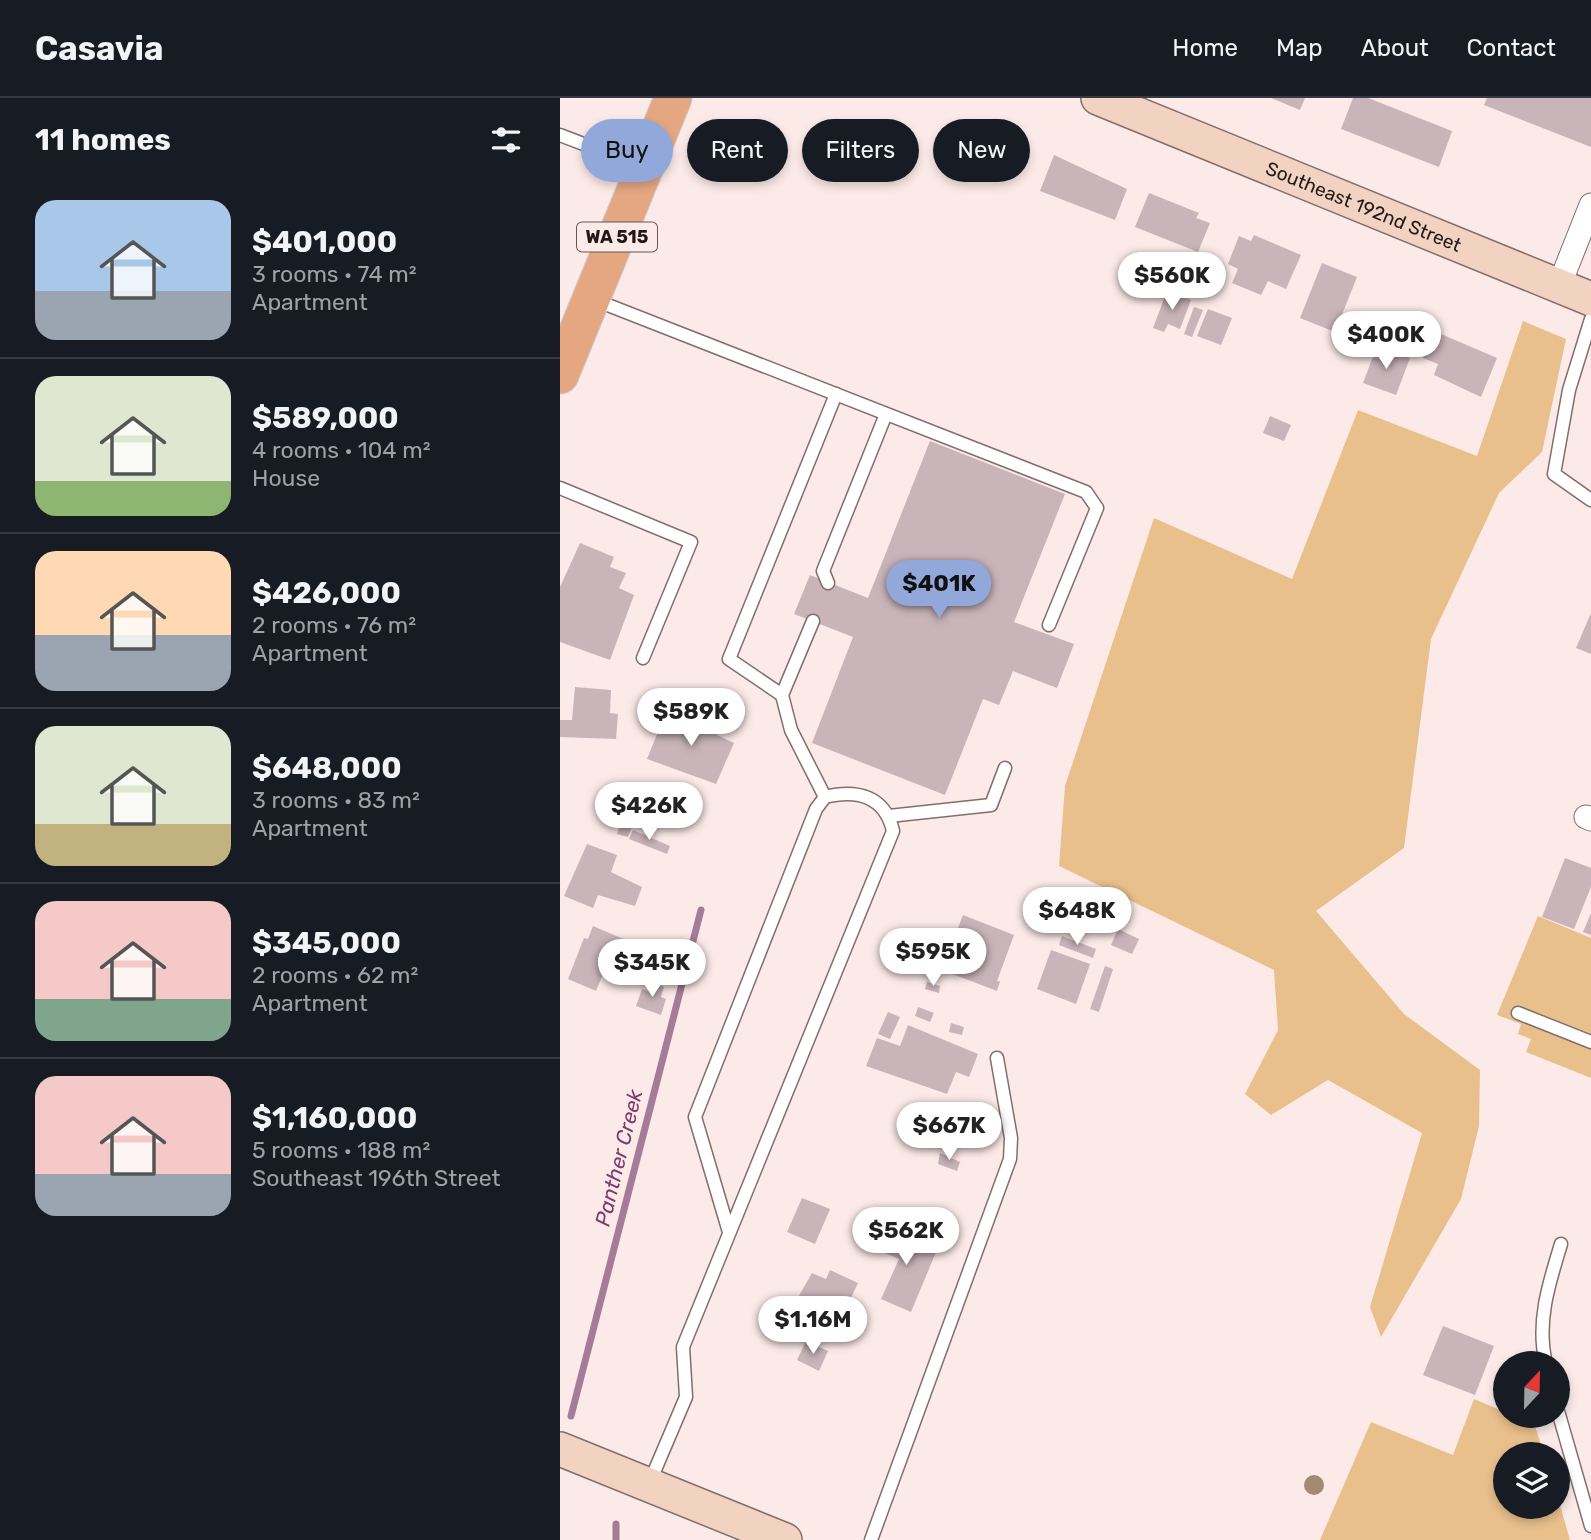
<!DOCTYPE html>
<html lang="en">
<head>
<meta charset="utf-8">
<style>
  body { margin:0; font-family:Rubik,sans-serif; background:#242831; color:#f1f3f6; height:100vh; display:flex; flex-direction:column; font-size:26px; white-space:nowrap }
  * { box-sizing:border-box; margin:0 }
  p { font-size:23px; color:#9ea1a6 }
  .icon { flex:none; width:38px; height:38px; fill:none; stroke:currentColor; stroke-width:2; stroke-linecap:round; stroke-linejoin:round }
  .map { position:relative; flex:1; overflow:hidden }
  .side { display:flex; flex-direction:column; background:#171b24; width:560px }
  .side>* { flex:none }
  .banner { position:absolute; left:21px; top:21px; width:665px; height:63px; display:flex; gap:14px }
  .needle { width:46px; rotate:22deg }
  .buttons { position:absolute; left:933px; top:1253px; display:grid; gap:14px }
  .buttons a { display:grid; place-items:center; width:77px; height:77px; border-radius:50%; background:#171b24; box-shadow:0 4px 10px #0003; font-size:35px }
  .price { position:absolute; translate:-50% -60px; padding:0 16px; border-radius:24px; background:#fff; color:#222; font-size:23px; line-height:46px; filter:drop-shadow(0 2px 4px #0008) }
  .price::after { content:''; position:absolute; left:50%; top:42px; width:21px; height:16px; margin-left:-10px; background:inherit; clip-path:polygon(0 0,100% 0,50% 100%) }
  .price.current { background:#92a8db; color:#111 }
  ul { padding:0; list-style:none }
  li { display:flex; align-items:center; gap:21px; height:175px; padding:0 35px }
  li+li { border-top:2px solid #363941 }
  li span { display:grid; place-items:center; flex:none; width:196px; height:140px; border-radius:21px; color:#555 }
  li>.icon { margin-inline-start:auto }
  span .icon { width:84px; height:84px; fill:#fffc; stroke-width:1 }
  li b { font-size:30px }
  h2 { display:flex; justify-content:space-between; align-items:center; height:84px; padding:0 35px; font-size:30px }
  .pill { padding:0 24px; border-radius:32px; background:#171b24; box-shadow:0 4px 10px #0003; font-size:24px; line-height:63px }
  .pill.current { background:#92a8db; color:#111 }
  header { display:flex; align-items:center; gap:42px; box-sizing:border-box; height:98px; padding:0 35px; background:#171b24; border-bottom:2px solid #363941 }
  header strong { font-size:33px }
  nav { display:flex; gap:38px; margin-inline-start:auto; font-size:24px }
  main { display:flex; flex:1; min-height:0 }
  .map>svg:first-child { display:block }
  .green { fill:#e9c08c }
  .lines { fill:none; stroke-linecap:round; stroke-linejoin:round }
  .stream { stroke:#a57c98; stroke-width:7 }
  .building { fill:#c9b4ba }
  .lane-casing { stroke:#826e6c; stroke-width:15 }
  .street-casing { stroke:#826e6c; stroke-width:25 }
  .secondary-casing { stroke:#826e6c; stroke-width:36 }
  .primary-casing { stroke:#cecccc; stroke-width:39 }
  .lane { stroke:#fff; stroke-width:12 }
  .street { stroke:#fff; stroke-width:23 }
  .secondary { stroke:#f2d3c1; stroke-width:33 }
  .primary { stroke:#e5a782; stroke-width:37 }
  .tree { fill:#a28a73 }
  .labels { text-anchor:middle; stroke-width:5; stroke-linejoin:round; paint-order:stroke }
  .shield { fill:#fceae8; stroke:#635856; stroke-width:2 }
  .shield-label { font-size:18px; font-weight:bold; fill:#211918 }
  .street-label { font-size:19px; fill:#211918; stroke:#fceae8 }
  .water-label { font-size:21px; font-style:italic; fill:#7c3a6e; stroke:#fceae8 }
</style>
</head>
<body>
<header>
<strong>Casavia</strong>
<nav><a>Home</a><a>Map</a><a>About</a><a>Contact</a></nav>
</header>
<main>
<section class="side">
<h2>11 homes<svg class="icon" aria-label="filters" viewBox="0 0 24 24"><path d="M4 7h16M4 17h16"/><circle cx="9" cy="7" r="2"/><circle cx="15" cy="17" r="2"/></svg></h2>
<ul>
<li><span style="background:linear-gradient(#a9c7e8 65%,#9aa5b1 0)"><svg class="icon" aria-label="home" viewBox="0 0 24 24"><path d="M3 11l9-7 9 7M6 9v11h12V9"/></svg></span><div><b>$401,000</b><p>3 rooms · 74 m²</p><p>Apartment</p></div></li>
<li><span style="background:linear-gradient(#dfe7d0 75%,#8fb573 0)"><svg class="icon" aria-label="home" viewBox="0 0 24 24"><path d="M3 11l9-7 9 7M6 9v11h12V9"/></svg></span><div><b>$589,000</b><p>4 rooms · 104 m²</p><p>House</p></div></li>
<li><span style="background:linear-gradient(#ffd9b3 60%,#9aa5b1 0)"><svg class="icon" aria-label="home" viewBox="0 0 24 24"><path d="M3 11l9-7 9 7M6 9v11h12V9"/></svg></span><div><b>$426,000</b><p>2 rooms · 76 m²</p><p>Apartment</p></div></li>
<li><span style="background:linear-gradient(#dfe7d0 70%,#c2b280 0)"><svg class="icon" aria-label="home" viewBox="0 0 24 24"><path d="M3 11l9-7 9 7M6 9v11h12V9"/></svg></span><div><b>$648,000</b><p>3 rooms · 83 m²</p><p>Apartment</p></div></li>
<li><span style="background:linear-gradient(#f6c9c9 70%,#7fa58c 0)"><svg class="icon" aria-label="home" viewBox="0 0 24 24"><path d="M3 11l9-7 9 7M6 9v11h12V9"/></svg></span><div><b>$345,000</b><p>2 rooms · 62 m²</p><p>Apartment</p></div></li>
<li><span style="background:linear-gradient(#f6c9c9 70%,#9aa5b1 0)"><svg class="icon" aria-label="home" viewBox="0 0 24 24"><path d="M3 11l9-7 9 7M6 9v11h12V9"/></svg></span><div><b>$1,160,000</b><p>5 rooms · 188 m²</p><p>Southeast 196th Street</p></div></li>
</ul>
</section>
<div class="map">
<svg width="1031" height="1442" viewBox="0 0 1031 1442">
  <rect width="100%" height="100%" fill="#fceae8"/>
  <g class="green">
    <path d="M963,223L1006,241L982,354L939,395L871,541L844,750L756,813L844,916L920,972L919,1028L901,1101L821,1239L810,1209L862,1035L768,982L711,1017L685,996L718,932L714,872L499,768L505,688L594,420L732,481L798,312L917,358Z"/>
    <path d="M978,818L1031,840V980L966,954L971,941L958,936L961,926L937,917Z"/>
    <path d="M914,1301L945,1314V1318H955L974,1325L984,1356H945V1409H998V1400L1010,1442H760L811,1324L893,1357Z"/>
  </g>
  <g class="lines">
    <g class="stream">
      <path d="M11,1318L141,812"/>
      <path d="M56,1442V1426"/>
    </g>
  </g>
  <g class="building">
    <path d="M711,0H745L740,12Z"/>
    <path d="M793,0H808L892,33L879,69L781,31Z"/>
    <path d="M927,0H1031V49L924,7Z"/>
    <path d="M494,57L567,91L555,122L480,93Z"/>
    <path d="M589,95L639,115L636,120L650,125L638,154L575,129Z"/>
    <path d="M694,137L741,157L726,191L708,183L701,197L672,185L678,171L668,166L679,138L691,143Z"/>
    <path d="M762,165L797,179L775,234L740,220Z"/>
    <path d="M607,193L631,202L620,231L608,226L604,234L593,230Z"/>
    <path d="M634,209L643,212L632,239L624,236Z"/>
    <path d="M648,211L672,220L661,247L637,238Z"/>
    <path d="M874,233L937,260L921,299L874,277L878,266L863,260Z"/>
    <path d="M817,248L850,260L836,297L803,285Z"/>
    <path d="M710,318L731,327L724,343L703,335Z"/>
    <path d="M370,343L505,396L454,524L514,546L497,590L453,573L439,607L423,601L385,697L252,645L293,539L234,516L250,477L308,500Z"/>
    <path d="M20,445L54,459L50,469L66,475L59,490L74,497L50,562L0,544V489Z"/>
    <path d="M1031,515V556L1016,550Z"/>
    <path d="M15,589L51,592L50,615L58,616L56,641L0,639V622H12Z"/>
    <path d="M113,613L158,633L157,637L174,645L156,686L87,661L102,624L107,626Z"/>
    <path d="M61,725L72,729L68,739L57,736Z"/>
    <path d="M73,732L110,748L107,756L69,741Z"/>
    <path d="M27,746L57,757L51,774L82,789L75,808L38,797L33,810L4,798Z"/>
    <path d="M1005,760L1031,770V789L1014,831L982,819Z"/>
    <path d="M1031,815V837L1023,834Z"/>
    <path d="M403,817L454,837L437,883H440L437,893L382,872L383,868L374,864L382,845L391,848Z"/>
    <path d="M33,828L68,843L55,872L46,869L36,893L8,881L24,840L28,841Z"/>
    <path d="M558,831L579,841L572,856L551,847Z"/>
    <path d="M502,838L536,851L533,860L499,847Z"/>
    <path d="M491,852L530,866L516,906L477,891Z"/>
    <path d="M98,853L116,860L113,868L94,861Z"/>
    <path d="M545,868L553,871L539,914L530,911Z"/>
    <path d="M367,884L380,888L379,895L365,891Z"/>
    <path d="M91,885L104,889L101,899L106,901L101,917L76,908L82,891L88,893Z"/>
    <path d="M358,909L374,915L370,924L355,918Z"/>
    <path d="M328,914L340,919L330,941L318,936Z"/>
    <path d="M391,925L404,929L402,937L389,934Z"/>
    <path d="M348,927L418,956L409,979L396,974L387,996L306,968L317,940L340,948Z"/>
    <path d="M380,1055L400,1064L397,1073L378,1066Z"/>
    <path d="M242,1100L270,1111L255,1146L227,1134Z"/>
    <path d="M324,1130L347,1140L349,1135L379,1147L351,1214L321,1201L339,1161L315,1151Z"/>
    <path d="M270,1172L298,1185L275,1234L235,1215L239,1205L236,1203L252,1175L266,1181Z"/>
    <path d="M883,1228L934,1248L915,1297L863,1277Z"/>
    <path d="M246,1243L268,1253L259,1273L237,1262Z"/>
  </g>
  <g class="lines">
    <g class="lane-casing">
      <g id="lane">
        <path d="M0,37L81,68"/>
        <path d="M35,202L526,394L537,410L489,527"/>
        <path d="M1031,221L1009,292L994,376L1031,402"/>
        <path d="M0,390L131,444L83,560"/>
        <path d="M268,485L263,473L326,316"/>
        <path d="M253,523L222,597L169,561L276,296"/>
        <path d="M222,597L231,632L265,699"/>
        <path d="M329,718L431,707L445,670"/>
        <path d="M958,915L1031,944"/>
        <path d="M986,1265C976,1225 989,1185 1001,1146"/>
        <path d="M998,1313L1031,1428"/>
        <path d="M89,1386L126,1299L123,1249L333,733C325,698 297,691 265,699L256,711L135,1019L169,1134"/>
        <path d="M311,1442L450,1061L451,1040L437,960"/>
      </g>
    </g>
    <g class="street-casing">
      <g id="street">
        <path d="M999,188L1031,107"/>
        <path d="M1026,719L1031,721"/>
      </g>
    </g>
    <g class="secondary-casing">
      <g id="secondary">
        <path id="s1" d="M538,0L1031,201"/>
        <path d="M0,1351L225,1442"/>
      </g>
    </g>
    <g class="primary-casing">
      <path id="primary" d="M0,277L113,0"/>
    </g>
    <use href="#lane" class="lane"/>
    <use href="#street" class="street"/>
    <use href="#secondary" class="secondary"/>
    <use href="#primary" class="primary"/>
  </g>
  <circle class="tree" cx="754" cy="1387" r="10"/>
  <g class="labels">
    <rect class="shield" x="17" y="124.5" width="80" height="29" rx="5"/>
    <g class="shield-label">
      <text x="57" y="145">WA 515</text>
    </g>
    <g class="street-label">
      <text dy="7" stroke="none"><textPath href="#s1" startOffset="287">Southeast 192nd Street</textPath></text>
    </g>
    <g class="water-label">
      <text transform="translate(59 1060) rotate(-76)" y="7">Panther Creek</text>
    </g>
  </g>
</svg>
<div class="buttons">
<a><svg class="needle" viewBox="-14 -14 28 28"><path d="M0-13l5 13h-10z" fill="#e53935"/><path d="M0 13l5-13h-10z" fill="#9ea1a6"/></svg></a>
<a><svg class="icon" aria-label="layers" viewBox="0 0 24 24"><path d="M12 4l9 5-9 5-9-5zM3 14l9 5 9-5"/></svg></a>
</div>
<b class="price" style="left:612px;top:214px">$560K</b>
<b class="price" style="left:826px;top:273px">$400K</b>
<b class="price current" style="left:379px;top:522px">$401K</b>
<b class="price" style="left:131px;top:650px">$589K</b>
<b class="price" style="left:89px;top:744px">$426K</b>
<b class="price" style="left:517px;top:849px">$648K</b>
<b class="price" style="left:373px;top:890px">$595K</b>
<b class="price" style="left:92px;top:901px">$345K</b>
<b class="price" style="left:389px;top:1064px">$667K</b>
<b class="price" style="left:346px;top:1169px">$562K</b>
<b class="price" style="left:253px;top:1258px">$1.16M</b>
<div class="banner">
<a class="pill current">Buy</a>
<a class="pill">Rent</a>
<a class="pill">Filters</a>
<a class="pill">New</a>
</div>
</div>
</main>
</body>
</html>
